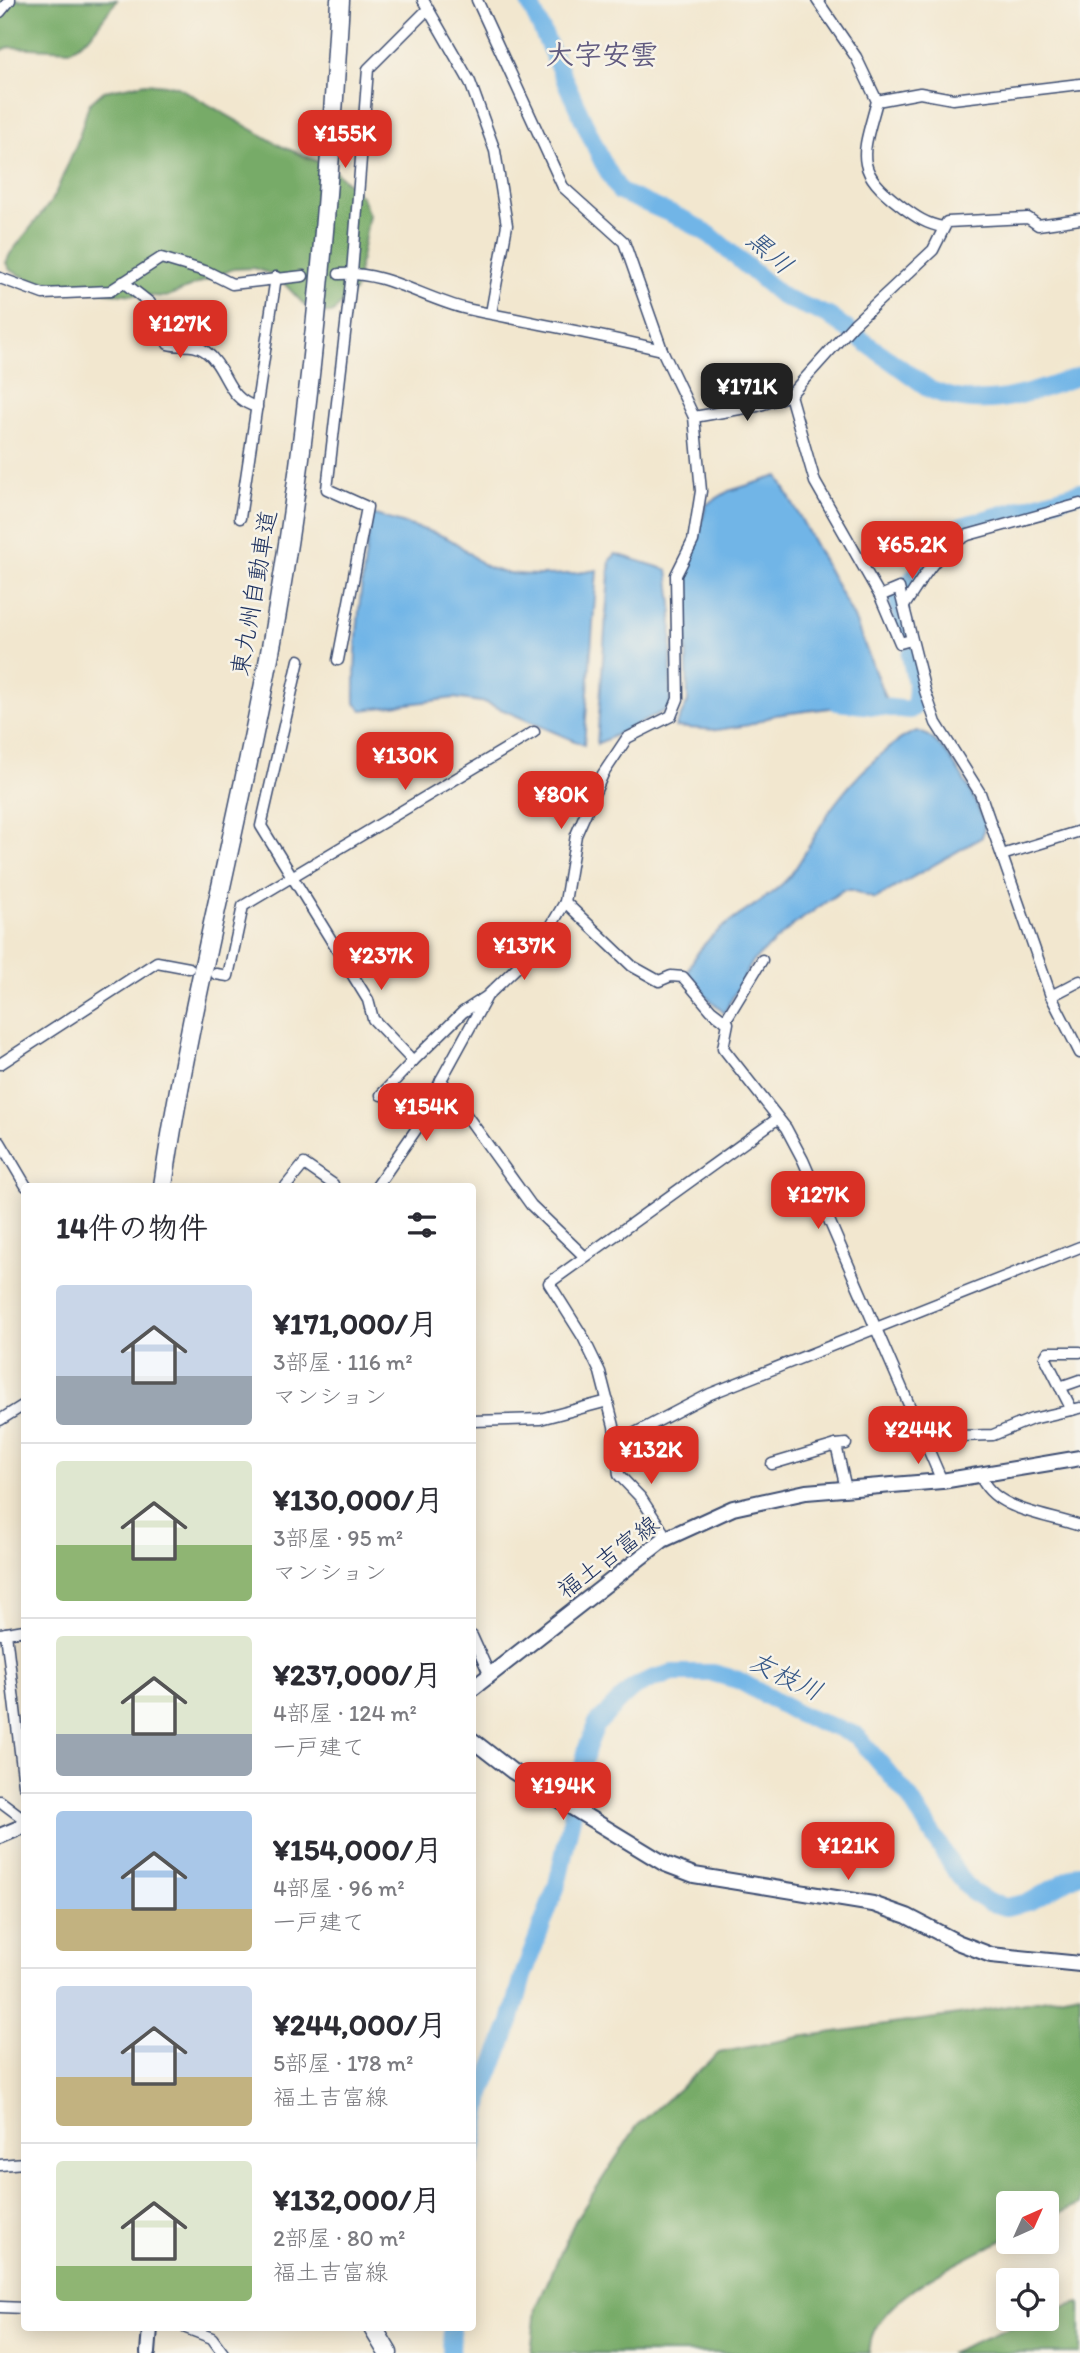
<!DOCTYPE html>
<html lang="ja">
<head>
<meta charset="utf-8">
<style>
  body { margin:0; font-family:Itim,"Klee One",sans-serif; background:#f2f2f3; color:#2b2b33; height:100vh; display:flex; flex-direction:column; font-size:26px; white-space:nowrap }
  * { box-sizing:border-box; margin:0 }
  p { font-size:23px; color:#7c7c81 }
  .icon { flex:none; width:38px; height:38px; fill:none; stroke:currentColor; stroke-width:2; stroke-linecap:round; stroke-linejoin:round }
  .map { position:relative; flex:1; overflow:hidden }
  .details { position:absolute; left:21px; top:1183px; width:455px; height:1148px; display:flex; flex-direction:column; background:#fff; border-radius:7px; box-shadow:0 4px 18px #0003 }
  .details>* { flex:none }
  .needle { width:46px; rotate:45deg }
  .fabs { position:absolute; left:996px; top:2191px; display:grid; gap:14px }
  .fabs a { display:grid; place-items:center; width:63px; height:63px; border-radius:7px; background:#fff; box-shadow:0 4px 18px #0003; font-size:35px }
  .price { position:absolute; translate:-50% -60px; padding:0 16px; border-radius:14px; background:#d93025; color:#fff; font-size:23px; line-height:46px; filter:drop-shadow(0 2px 4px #0008) }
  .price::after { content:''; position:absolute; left:50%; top:42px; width:21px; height:16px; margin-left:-10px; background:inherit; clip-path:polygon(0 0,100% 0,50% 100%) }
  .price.active { background:#222; color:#fff }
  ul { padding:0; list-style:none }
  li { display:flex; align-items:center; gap:21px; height:175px; padding:0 35px }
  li+li { border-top:2px solid #e1e1e2 }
  li span { display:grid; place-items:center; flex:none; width:196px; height:140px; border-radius:7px; color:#555 }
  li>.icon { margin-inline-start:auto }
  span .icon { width:84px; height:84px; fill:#fffc; stroke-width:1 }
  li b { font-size:30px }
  h2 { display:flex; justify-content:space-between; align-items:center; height:84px; padding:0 35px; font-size:30px }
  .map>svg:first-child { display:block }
  .forest { fill:#77ab67; stroke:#496d62; stroke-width:2 }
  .water { fill:#71b5e7; stroke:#4672a2; stroke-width:2 }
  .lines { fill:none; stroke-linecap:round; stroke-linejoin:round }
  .river { stroke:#71b5e7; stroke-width:18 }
  .street-casing { stroke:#3b4b6f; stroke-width:13 }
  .secondary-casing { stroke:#3b4b6f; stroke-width:18 }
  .highway-casing { stroke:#3b4b6f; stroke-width:21 }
  .street { stroke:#fff; stroke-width:10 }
  .secondary { stroke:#fff; stroke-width:14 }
  .highway { stroke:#fff; stroke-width:18 }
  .labels { text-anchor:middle; stroke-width:5; stroke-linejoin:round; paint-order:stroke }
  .street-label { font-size:24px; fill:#1b2f5e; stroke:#f7f3e8 }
  .water-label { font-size:26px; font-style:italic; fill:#355787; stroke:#f7f3e8 }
  .quarter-label { font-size:28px; font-weight:bold; fill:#615b80; stroke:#f7f3e8 }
</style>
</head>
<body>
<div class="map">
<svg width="1080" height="2353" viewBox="0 0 1080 2353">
  <rect width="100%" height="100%" fill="#f7f3e8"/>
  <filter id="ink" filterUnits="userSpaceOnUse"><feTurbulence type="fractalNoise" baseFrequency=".0143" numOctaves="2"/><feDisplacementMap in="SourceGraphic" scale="14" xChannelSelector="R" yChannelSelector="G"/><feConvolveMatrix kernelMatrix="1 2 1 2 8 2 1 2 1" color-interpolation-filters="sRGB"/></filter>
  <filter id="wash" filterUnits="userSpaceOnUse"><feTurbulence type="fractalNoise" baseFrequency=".00686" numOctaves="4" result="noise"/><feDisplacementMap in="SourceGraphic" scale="28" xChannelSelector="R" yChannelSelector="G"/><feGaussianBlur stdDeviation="1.57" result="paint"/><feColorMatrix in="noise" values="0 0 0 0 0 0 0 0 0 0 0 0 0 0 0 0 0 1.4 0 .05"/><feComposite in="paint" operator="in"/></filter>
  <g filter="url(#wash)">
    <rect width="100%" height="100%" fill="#f2e7cf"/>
    <g class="forest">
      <path d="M0,0H117L90,36L71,50L9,47L0,51Z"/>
      <path d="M146,83L176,86L281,146L331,167L362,197L369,215L355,291L332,313L313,314L277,276L254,268L233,269L166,297L109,293L28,279L10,270L6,263L10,254L53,199L77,143L89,104L104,91Z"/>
      <path d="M1080,1993V2204L1047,2219L1046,2203H1008V2237C967,2259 895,2288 874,2331C871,2338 870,2346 869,2353H531L536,2308L575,2221L637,2126L719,2053L799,2037L965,2014Z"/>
      <path d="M1080,2303V2353H949L1030,2319H1046L1047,2311Z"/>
    </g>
    <g class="water">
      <path d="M778,476L854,618L886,700L840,698L837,707L775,715L749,725L717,730L675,727L688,702L684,569L696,545L706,505L729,491Z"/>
      <path d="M372,514C394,521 418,527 440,535C459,542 468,554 484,565C507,580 571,575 597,570L584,745L487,703L454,698L362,710L355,703C354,639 361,578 372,514Z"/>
      <path d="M616,554L668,570L672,604L670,708L597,744L610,560Z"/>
      <path d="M917,731C948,739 973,796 985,824L982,837L875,899L852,890H843L792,926L753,961L724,1013L705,995L688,972C704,925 757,912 788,878C806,857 817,828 834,805C852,781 889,741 917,731Z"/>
    </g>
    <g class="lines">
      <g class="river">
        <path d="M528,0L602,161L620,192L685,220L710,235L783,297L829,316L931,390C985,413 1028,393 1080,376"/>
        <path d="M907,587L938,540L955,528L1080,492"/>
        <path d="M898,601L904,629"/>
        <path d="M837,702L910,710L915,706L917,689L910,655"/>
        <path d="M472,2160L482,2094L511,2022L523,1976L557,1885L587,1748L596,1725L620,1700L633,1688L652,1679L673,1673H713L738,1680L800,1715L856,1735L909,1797L958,1875L972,1892L988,1902L1006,1907L1029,1902L1080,1873"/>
        <path d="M451,2353L452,2328"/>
      </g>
    </g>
  </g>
  <g filter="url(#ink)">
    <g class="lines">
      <g class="street-casing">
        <g id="street">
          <path d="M423,0L470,82L495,151L507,225L491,313"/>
          <path d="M817,0L856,57L877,101C863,154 852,169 900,205C915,216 925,224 943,227"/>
          <path d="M0,12L10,0"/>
          <path d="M877,101L920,93L953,99L1080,84"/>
          <path d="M339,274C384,270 424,299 467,309C532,323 598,334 662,350"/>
          <path d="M0,278L43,294L110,291L161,258L208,272L232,284L303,276"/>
          <path d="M123,282L150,303L168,344C181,348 193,342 205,351C228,368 226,400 257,407"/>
          <path d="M790,395L815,482L880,596L900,643L911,640"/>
          <path d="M694,417L757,406L790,395L854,324L933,250L947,222L1028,218L1038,225L1080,219"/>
          <path d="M240,518L276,277"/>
          <path d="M880,596L899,588L925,691L936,723L980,793L1051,996L1080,1053"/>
          <path d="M904,606C923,578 937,550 968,535L1080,504"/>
          <path d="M299,660L261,826L368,1000L373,1019L413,1061L463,1012L486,997L540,945L565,902L576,835L603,774L627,738L671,716L678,699L676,575L693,541L701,491L694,417L662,350L624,242L563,187L477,0"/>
          <path d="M338,660L367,507L327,489L352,273L368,69L427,10"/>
          <path d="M1002,855L1080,831"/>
          <path d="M565,902L632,966L659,981L671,976L683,977L711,1010L728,1023L723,1048L786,1128L803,1160L942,1481"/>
          <path d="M216,974L228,976L243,906L534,732"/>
          <path d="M1051,996L1080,981"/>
          <path d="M725,1021L762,960"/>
          <path d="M0,1064L157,962L189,968"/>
          <path d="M441,1080L531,1205L584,1256"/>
          <path d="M381,1095L413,1061"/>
          <path d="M0,1142L26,1186"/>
          <path d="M286,1186L304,1164L333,1184"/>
          <path d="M377,1186L424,1118L441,1080L486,998"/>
          <path d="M1060,1387L1080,1380"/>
          <path d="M1072,1410L1045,1357L1048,1352H1080"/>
          <path d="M0,1420L24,1405"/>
          <path d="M472,1421L540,1419L608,1401"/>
          <path d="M922,1437L993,1435L1032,1419L1080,1408"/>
          <path d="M616,1443L710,1394L1080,1247"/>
          <path d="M772,1464L836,1445"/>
          <path d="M980,1474C992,1511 1047,1514 1080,1526"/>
          <path d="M846,1489L836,1445L846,1444"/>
          <path d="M667,1538L641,1498L619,1475L614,1426L600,1372L583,1337L549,1283L777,1119"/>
          <path d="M6,1633L24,1785"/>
          <path d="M1,1634L24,1630"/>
          <path d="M472,1636L490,1676"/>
          <path d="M0,1801L24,1819"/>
          <path d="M0,2165L24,2163"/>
          <path d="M0,2307L24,2308"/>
          <path d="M186,2328L212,2338L223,2353"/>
        </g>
      </g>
      <g class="secondary-casing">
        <g id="secondary">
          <path d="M472,1689L663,1540L733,1508L806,1492L942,1481L1080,1458"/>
          <path d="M472,1740L512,1771L665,1864L694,1875L873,1904L907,1916L957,1942L991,1955L1080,1964"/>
          <path d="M0,1836L24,1826"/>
          <path d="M148,2353L150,2328"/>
        </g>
      </g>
      <g class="highway-casing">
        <g id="highway">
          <path d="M163,1186C190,1001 240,820 273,636C310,426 328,213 340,0"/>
          <path d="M373,2328L388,2353"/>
        </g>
      </g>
      <use href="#street" class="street"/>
      <use href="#secondary" class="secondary"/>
      <use href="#highway" class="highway"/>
    </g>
  </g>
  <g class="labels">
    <g class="street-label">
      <text transform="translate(254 593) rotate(-80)" y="8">東九州自動車道</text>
      <text transform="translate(608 1557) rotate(-37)" y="8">福土吉富線</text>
    </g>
    <g class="water-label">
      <text transform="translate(770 252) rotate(41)" y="9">黒川</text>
      <text transform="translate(786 1676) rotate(26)" y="9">友枝川</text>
    </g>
    <g class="quarter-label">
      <text x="602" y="64">大字安雲</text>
    </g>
  </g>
</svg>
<div class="fabs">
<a><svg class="needle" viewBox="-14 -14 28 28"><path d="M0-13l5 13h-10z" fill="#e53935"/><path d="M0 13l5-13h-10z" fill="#7c7c81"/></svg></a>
<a><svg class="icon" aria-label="locate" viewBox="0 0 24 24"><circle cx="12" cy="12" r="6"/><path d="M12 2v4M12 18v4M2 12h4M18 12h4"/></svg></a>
</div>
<b class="price" style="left:345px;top:170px">¥155K</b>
<b class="price" style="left:180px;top:360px">¥127K</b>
<b class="price active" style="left:747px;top:423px">¥171K</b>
<b class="price" style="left:912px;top:581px">¥65.2K</b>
<b class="price" style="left:405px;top:792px">¥130K</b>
<b class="price" style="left:561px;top:831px">¥80K</b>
<b class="price" style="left:524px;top:982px">¥137K</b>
<b class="price" style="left:381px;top:992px">¥237K</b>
<b class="price" style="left:426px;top:1143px">¥154K</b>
<b class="price" style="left:818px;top:1231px">¥127K</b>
<b class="price" style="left:918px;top:1466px">¥244K</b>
<b class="price" style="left:651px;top:1486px">¥132K</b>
<b class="price" style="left:563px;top:1822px">¥194K</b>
<b class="price" style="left:848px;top:1882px">¥121K</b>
<section class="details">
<h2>14件の物件<svg class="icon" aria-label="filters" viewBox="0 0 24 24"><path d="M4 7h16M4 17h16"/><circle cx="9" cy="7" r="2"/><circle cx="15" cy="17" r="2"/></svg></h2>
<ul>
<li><span style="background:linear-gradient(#c9d6e8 65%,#9aa5b1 0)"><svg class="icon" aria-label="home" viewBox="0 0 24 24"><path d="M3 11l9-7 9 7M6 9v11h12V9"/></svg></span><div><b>¥171,000/月</b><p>3部屋 · 116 m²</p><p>マンション</p></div></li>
<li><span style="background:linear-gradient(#dfe7d0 60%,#8fb573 0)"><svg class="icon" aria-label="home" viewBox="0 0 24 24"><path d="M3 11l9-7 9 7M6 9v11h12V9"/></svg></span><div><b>¥130,000/月</b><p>3部屋 · 95 m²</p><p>マンション</p></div></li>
<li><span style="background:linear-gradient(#dfe7d0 70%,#9aa5b1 0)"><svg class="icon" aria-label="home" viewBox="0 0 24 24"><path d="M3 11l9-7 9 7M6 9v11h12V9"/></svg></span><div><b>¥237,000/月</b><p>4部屋 · 124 m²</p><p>一戸建て</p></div></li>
<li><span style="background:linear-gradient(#a9c7e8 70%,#c2b280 0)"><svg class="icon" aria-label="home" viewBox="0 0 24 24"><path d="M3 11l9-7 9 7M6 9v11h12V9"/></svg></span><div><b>¥154,000/月</b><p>4部屋 · 96 m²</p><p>一戸建て</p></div></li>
<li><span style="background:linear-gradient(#c9d6e8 65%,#c2b280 0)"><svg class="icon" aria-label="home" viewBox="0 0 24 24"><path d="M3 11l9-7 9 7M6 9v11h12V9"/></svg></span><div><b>¥244,000/月</b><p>5部屋 · 178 m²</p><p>福土吉富線</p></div></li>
<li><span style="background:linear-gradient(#dfe7d0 75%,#8fb573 0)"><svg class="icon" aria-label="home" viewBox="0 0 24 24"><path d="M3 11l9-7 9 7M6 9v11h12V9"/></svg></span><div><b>¥132,000/月</b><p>2部屋 · 80 m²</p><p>福土吉富線</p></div></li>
</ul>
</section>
</div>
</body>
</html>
